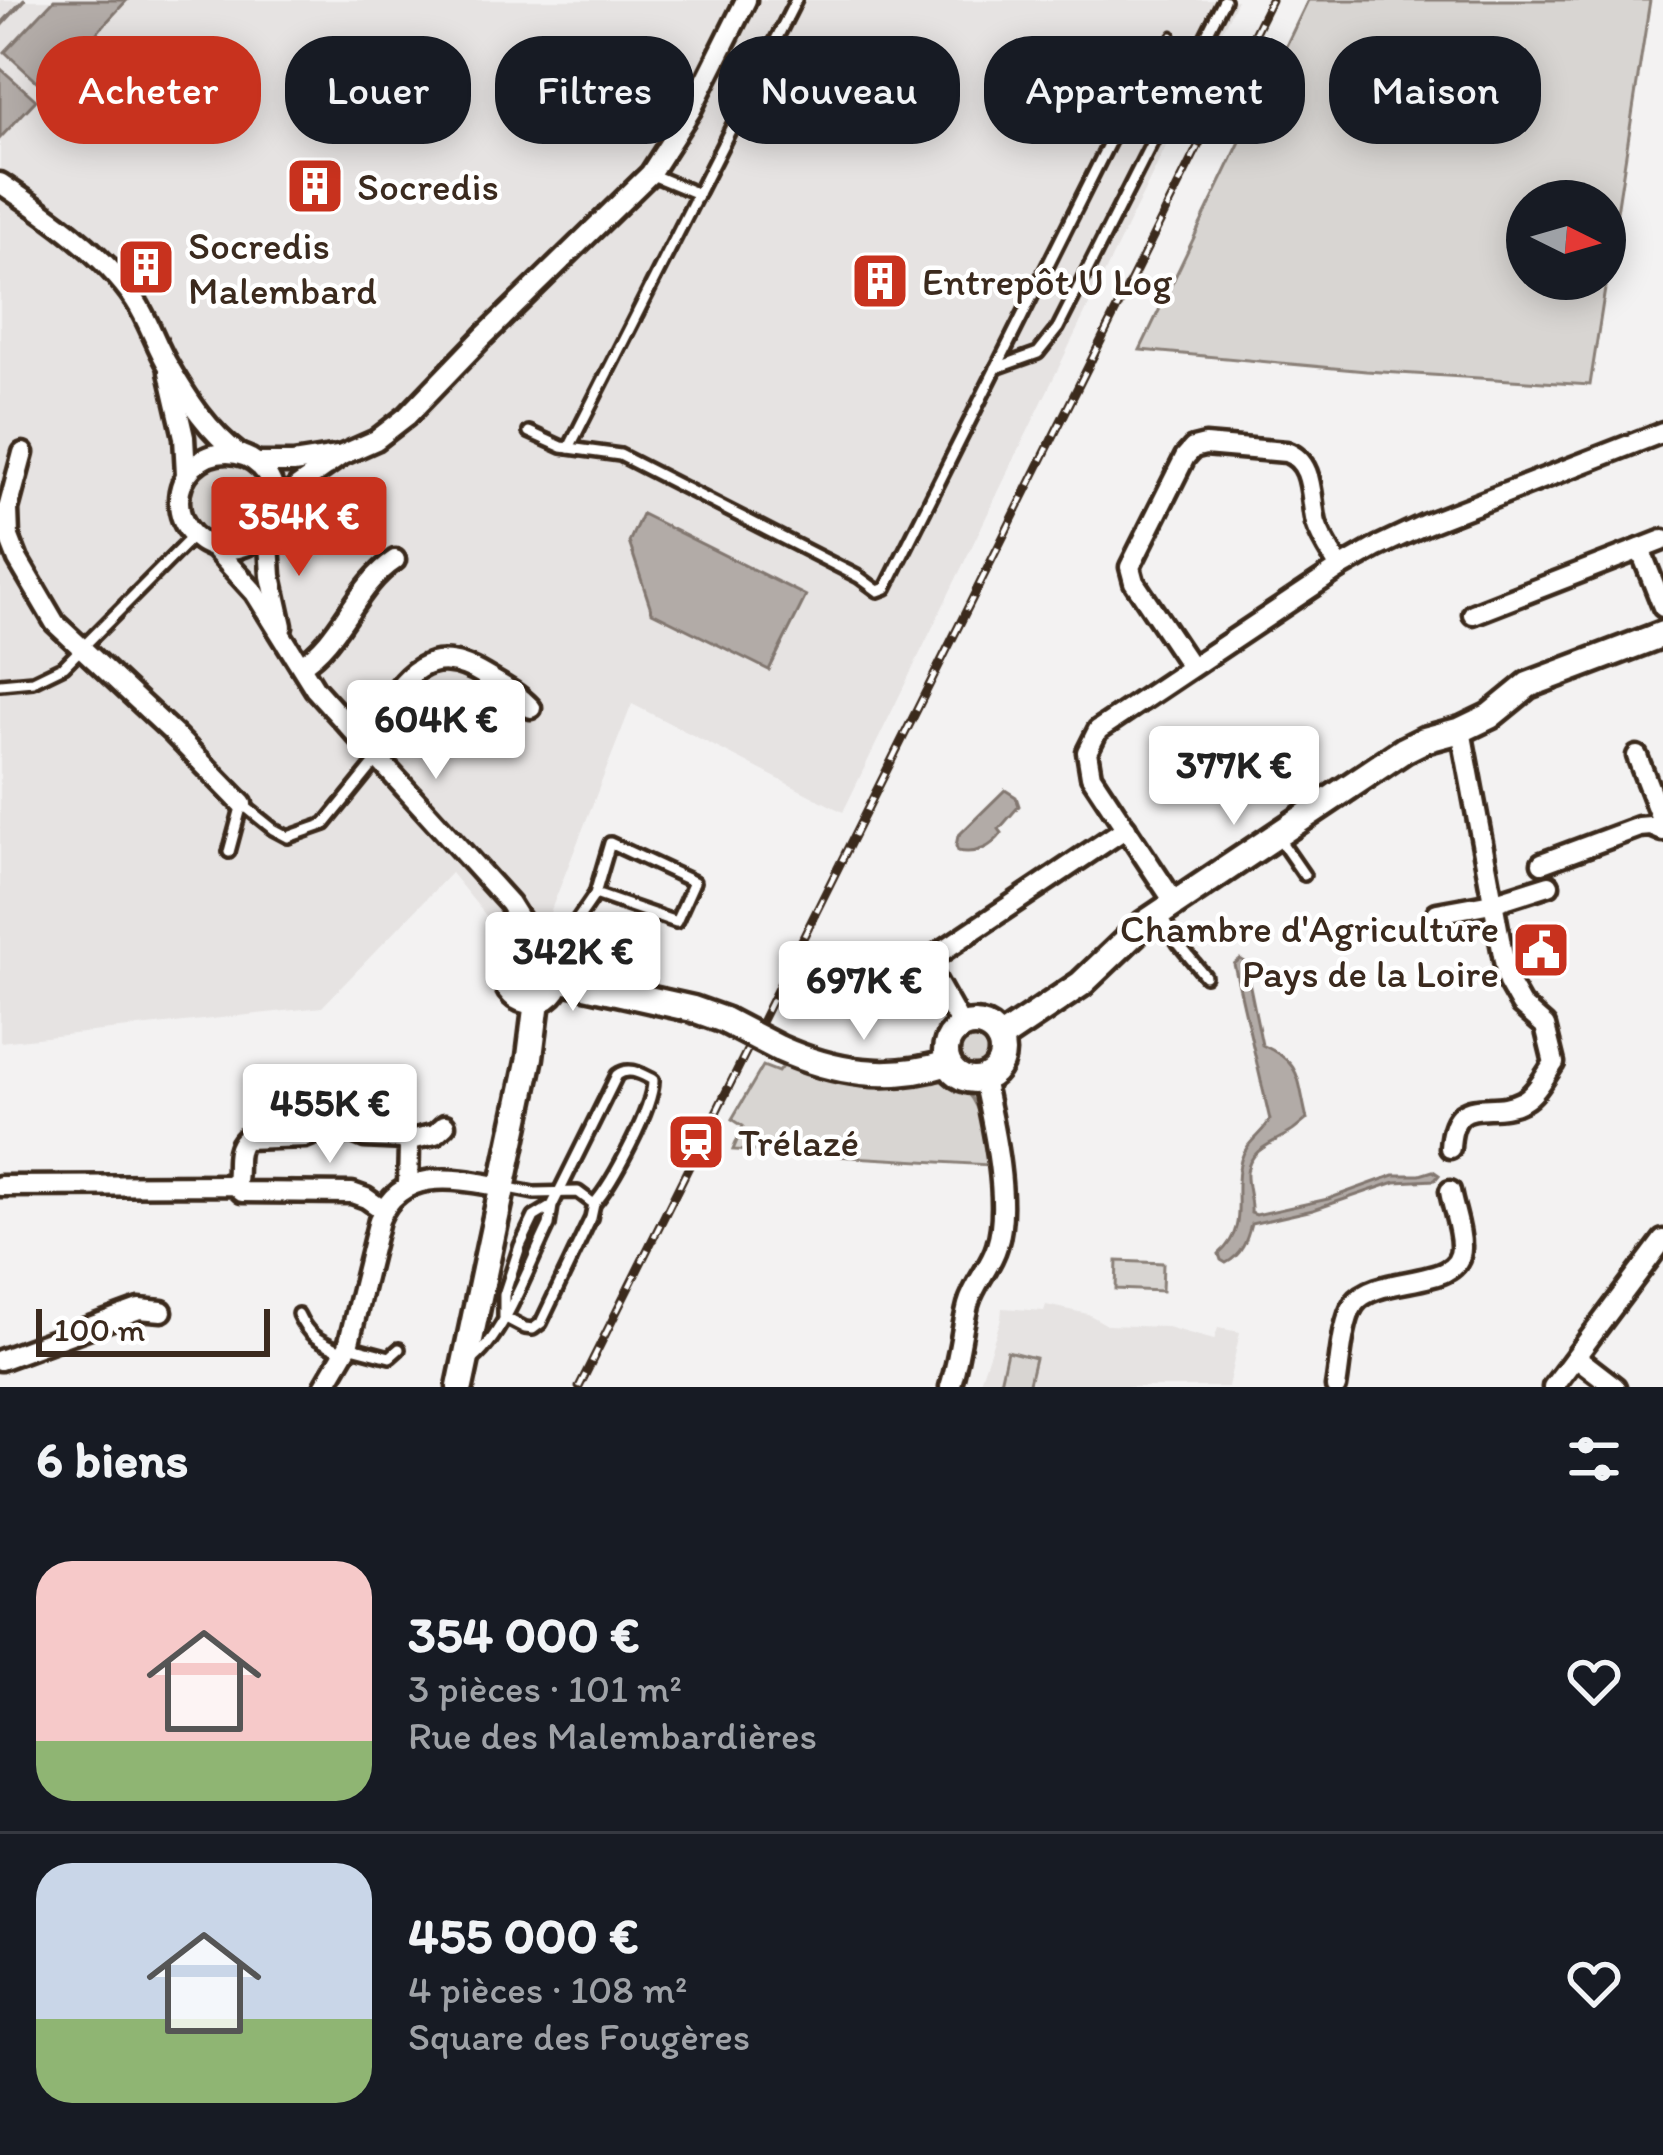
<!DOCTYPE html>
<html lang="fr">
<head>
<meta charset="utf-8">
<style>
  body { margin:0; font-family:Itim,sans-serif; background:#242831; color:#f1f3f6; height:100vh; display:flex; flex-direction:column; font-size:45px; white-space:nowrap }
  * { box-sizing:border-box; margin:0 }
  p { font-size:39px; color:#9ea1a6 }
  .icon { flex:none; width:66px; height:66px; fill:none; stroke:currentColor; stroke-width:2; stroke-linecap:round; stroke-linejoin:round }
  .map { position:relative; height:1387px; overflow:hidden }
  .drawer { display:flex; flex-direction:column; background:#171b24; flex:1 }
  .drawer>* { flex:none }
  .banner { position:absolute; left:36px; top:36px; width:1593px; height:108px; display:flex; gap:24px }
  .needle { width:78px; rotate:95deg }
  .tools { position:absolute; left:1506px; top:180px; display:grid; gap:24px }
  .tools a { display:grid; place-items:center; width:120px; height:120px; border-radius:50%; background:#171b24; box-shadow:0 6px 30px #0003; font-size:60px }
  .scale { position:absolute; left:36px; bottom:30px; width:234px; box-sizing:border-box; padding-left:12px; border:6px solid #3b2a1e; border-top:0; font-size:33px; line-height:42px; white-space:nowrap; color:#3b2a1e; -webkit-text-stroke:9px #fff; paint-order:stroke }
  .price { position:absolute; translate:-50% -102px; padding:0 27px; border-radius:12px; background:#fff; color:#222; font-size:39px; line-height:78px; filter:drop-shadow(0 3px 6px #0008) }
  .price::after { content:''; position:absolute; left:50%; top:72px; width:36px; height:27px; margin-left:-18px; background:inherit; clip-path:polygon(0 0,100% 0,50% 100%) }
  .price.active { background:#c8321e; color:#fff }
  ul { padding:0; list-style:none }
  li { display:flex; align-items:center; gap:36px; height:300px; padding:0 36px }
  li+li { border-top:3px solid #363941 }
  li span { display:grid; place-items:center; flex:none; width:336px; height:240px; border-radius:36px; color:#555 }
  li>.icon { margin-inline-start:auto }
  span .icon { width:144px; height:144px; fill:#fffc; stroke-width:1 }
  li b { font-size:51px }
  h2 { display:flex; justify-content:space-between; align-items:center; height:144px; padding:0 36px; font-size:51px }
  .pill { padding:0 42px; border-radius:48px; background:#171b24; box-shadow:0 6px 30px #0003; font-size:42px; line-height:108px }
  .pill.active { background:#c8321e; color:#fff }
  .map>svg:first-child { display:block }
  .built { fill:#e6e3e2 }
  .green { fill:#d8d5d2; stroke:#8a8078; stroke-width:3; fill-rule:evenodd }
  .water { fill:#b2aba7; stroke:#827770; stroke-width:3 }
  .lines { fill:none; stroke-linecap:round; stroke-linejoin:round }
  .stream { stroke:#827770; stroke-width:4.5 }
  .service-casing { stroke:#3b2a1e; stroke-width:18 }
  .minor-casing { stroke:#3b2a1e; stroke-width:27 }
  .tertiary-casing { stroke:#3b2a1e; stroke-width:33 }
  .service { stroke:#fff; stroke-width:9 }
  .minor { stroke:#fff; stroke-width:18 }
  .tertiary { stroke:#fff; stroke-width:24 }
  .rail-casing { stroke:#3b2a1e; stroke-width:9 }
  .rail { stroke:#fff; stroke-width:4.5; stroke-dasharray:14; stroke-linecap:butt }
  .tertiary-bridge-casing { stroke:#3b2a1e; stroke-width:33; stroke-linecap:butt }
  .tertiary-bridge { stroke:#fff; stroke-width:24 }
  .labels { text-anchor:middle; stroke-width:9; stroke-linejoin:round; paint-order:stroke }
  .poi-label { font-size:39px; fill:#3b2a1e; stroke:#fff; text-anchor:start }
</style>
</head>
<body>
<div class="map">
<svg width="1663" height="1387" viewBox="0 0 1663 1387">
  <rect width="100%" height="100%" fill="#f3f2f2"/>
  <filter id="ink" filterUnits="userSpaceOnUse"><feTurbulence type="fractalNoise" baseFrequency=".00833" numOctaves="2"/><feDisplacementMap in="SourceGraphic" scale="24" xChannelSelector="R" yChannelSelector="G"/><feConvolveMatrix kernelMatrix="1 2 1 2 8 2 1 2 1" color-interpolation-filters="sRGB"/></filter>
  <g filter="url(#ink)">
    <g class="built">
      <path d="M0,0H1237L843,812L632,704L549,915L497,929L451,873L322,1007L0,1042Z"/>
      <path d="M1046,1305L1088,1314L1107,1325L1167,1327L1214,1340L1218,1328L1240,1332L1228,1387H978L1001,1319L1002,1308L1044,1311Z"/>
    </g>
    <g class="green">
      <path d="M1308,0H1650L1590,385L1366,371L1140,350ZM1527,201H1605V279H1527Z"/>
      <circle cx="228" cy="501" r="39"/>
      <circle cx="532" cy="976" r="14"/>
      <circle cx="975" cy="1053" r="19"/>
      <path d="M787,1060C824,1072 858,1085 897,1085C916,1085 944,1075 961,1087C983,1103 985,1141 989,1165L733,1150L743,1126L732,1119L763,1066L778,1072Z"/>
      <path d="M1117,1261L1163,1263L1162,1291L1116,1289Z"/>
      <path d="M1007,1351L1035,1358L1028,1387H999Z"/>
    </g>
    <g class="water">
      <path d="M54,0H127L45,89L5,52Z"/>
      <path d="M0,68L36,100L0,138Z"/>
      <path d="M642,514L806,596L769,670L652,612L629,542Z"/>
      <path d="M1005,790L1016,797L1019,806L999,829L1002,833C992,847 976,855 958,851L956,846L958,836Z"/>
      <path d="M1240,959L1245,962L1262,1045C1303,1063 1297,1079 1307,1119C1306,1120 1292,1132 1291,1132C1275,1142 1249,1149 1247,1173C1246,1185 1252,1200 1251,1213L1256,1215L1328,1199L1394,1175H1420L1433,1171L1439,1175L1435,1180L1395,1182L1313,1210L1251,1224C1247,1240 1242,1255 1226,1263L1221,1260L1219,1254C1251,1226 1231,1194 1241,1160C1246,1142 1262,1134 1270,1120L1234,964Z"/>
    </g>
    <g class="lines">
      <path class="stream" d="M0,26L24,0"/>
      <g class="service-casing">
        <g id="service">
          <path d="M650,174L698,194"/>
          <path d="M996,368L1038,353L1058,328L1224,0"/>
          <path d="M529,432L562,447L620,455L859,577L878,591L886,588L1154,53"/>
          <path d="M569,448L796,0"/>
          <path d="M0,684L33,681L64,666L193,536"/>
          <path d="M1277,836L1304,875"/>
          <path d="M229,852L242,804L273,829L288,837L325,824L377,760"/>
          <path d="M1162,918L1178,943L1205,976"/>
          <path d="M551,958L595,894L610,843L694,882L676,922L595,894"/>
          <path d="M503,1187L534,1193L578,1192L594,1204L591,1218L541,1323L533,1329L525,1328L504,1317V1295L520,1246L534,1217L552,1206"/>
          <path d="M298,1314C310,1340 322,1341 345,1353"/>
          <path d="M348,1346L390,1357L399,1349"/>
          <path d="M470,1362C505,1336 529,1265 549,1225L552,1206L617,1075C629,1066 641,1074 653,1080C654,1106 612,1184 594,1204"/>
        </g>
      </g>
      <g class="minor-casing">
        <g id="minor">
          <path d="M0,183C46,214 104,253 135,300C149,321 156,346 169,367C189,401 208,431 239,454"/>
          <path d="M169,372L184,437L186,474"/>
          <circle cx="227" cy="501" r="48"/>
          <path d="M23,453L8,509L9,537L18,560L55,623L174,734L242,804"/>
          <path d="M257,463H293L338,456"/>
          <path d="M273,514L298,486L342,455L376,440L407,416L483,337L650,174L691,110L746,0"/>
          <path d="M268,526L271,576L282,626"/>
          <path d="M213,547L255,593L315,689L509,903L524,927L527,950"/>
          <path d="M1640,549L1663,607"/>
          <path d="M1473,614L1663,540"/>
          <path d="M301,665C342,640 355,586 395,560"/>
          <path d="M1191,667L1134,582L1130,567L1185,457L1193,448L1205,445L1286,452C1315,462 1310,498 1316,523C1321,539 1332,554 1340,568"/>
          <path d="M362,741C396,694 417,634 484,675C501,685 517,693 531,708"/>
          <path d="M1637,756L1660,816L1658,828"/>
          <path d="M1542,863L1639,827L1651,826L1663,831"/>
          <path d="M1175,903L1091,776L1087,752L1098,730L1340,568L1377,547L1426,524L1663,432"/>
          <path d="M1437,913L1492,903L1549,885"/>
          <path d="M926,963L962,1027"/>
          <path d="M866,966L905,976L1126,828"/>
          <path d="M407,1141L435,1134L445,1125"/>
          <path d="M1450,1148C1453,1089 1490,1119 1523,1101C1536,1094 1545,1076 1554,1063L1545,1026L1521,1005L1508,982L1461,730"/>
          <path d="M235,1185C240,1169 232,1151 245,1139L305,1137L320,1131L353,1132L365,1137L405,1139L409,1147L408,1186"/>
          <path d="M0,1186L235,1185L242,1192L352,1193L366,1198L383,1210"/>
          <path d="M1576,1357L1615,1387"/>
          <path d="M0,1360L139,1309L162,1311"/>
          <path d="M324,1387L348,1346L379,1220C401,1166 457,1179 503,1187"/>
          <path d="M950,1387C959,1360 961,1332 968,1305C974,1283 991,1267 997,1246C1011,1203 993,1124 983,1079"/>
          <path d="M1336,1387C1340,1365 1342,1322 1354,1304C1377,1272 1463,1292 1461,1246C1461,1228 1453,1209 1450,1191"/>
          <path d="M1553,1387L1663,1240"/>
        </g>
      </g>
      <g class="tertiary-casing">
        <g id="tertiary">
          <circle cx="532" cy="975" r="26"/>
          <path d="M558,979L693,1009L724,1020"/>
          <circle cx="974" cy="1052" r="28"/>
          <path d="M999,1039L1081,984L1144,924L1404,750L1424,740L1461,730L1490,716L1528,685L1663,634"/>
          <path d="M778,1048C834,1073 889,1082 948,1063"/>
          <path d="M460,1387L530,1057L537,1001"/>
        </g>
      </g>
      <use href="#service" class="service"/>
      <use href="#minor" class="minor"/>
      <use href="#tertiary" class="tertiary"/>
      <g class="rail-casing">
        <g id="rail">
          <path d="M1170,37L1173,33"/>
          <path d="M579,1387L1271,0"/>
        </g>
      </g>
      <use href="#rail" class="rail"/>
      <g class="tertiary-bridge-casing">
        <path id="tertiary-bridge" d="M724,1020L778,1048"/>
      </g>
      <use href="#tertiary-bridge" class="tertiary-bridge"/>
    </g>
  </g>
  <defs>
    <g id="building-square" transform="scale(3)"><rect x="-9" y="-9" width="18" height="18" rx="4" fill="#c8321e" stroke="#fff"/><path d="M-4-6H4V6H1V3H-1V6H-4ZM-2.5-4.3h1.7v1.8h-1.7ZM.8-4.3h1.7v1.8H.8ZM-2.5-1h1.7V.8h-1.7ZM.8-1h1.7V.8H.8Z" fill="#fff"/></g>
    <g id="civic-square" transform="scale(3)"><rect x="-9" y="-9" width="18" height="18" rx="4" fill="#c8321e" stroke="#fff"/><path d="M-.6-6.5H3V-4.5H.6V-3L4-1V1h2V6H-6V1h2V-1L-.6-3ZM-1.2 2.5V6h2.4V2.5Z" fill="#fff"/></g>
    <g id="station-square" transform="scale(3)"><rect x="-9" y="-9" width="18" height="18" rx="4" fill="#c8321e" stroke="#fff"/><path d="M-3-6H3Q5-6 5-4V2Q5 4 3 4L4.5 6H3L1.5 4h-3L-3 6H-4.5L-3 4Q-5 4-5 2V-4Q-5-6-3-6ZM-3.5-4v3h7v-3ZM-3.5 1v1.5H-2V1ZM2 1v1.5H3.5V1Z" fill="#fff"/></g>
  </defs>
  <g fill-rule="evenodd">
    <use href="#building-square" x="315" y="186"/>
    <use href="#building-square" x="146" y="267"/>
    <use href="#building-square" x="880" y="281"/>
    <use href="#civic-square" x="1541" y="950"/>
    <use href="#station-square" x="696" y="1142"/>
  </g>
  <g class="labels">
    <g class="poi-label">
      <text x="357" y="200">Socredis</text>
      <text x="188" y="259">Socredis<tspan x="188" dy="45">Malembard</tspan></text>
      <text x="922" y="295">Entrepôt U Log</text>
      <text x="1499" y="942" text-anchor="end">Chambre d'Agriculture<tspan x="1499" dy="45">Pays de la Loire</tspan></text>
      <text x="738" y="1156">Trélazé</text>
    </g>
  </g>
</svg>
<div class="tools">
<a><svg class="needle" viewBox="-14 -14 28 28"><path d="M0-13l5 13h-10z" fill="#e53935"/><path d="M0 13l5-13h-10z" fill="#9ea1a6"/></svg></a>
</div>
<div class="scale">100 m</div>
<b class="price active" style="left:299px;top:579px">354K €</b>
<b class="price" style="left:436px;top:782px">604K €</b>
<b class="price" style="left:1234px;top:828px">377K €</b>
<b class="price" style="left:573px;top:1014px">342K €</b>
<b class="price" style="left:864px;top:1043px">697K €</b>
<b class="price" style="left:330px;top:1166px">455K €</b>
<div class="banner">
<a class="pill active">Acheter</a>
<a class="pill">Louer</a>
<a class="pill">Filtres</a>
<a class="pill">Nouveau</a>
<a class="pill">Appartement</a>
<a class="pill">Maison</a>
</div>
</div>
<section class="drawer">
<h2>6 biens<svg class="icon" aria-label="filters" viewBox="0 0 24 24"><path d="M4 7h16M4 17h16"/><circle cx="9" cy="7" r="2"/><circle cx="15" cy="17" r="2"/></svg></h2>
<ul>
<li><span style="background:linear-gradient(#f6c9c9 75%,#8fb573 0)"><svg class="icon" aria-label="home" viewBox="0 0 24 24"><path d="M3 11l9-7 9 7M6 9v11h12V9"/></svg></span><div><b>354 000 €</b><p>3 pièces · 101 m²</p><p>Rue des Malembardières</p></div><svg class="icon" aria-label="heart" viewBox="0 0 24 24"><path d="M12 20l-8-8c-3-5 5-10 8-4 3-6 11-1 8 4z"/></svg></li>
<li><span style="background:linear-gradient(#c9d6e8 65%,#8fb573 0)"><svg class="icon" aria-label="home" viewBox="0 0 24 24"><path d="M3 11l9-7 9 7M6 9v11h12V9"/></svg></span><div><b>455 000 €</b><p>4 pièces · 108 m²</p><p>Square des Fougères</p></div><svg class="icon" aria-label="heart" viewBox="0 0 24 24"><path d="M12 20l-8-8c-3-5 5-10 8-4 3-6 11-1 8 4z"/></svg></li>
</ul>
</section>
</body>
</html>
